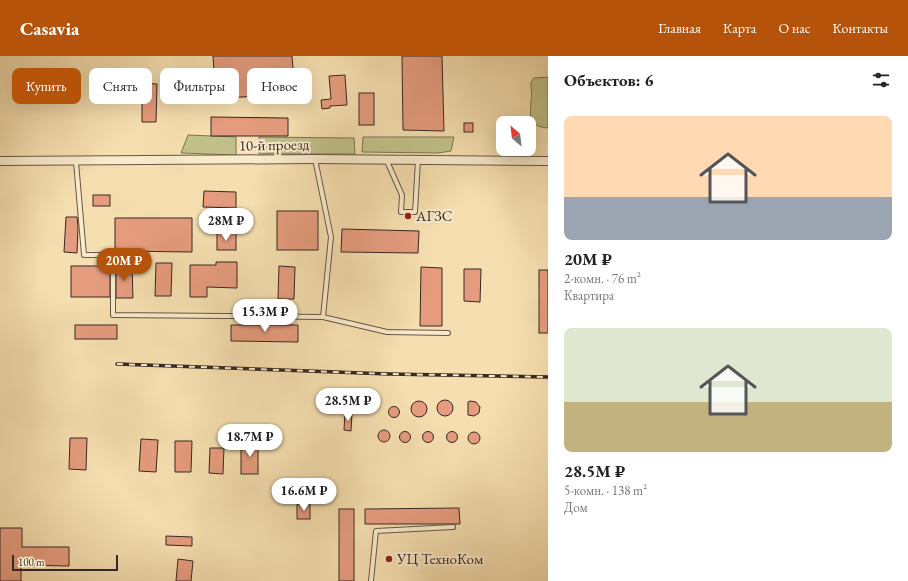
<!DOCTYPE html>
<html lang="ru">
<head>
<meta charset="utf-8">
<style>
  body { margin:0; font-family:"EB Garamond",serif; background:#f2f2f2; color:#222; height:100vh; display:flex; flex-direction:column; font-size:15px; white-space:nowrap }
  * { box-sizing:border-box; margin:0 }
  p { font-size:13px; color:#767676 }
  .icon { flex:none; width:22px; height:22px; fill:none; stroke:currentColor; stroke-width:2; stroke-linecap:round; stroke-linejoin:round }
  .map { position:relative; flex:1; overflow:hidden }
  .side { display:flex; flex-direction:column; background:#fff; width:360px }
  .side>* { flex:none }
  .top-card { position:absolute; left:12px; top:12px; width:380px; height:36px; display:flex; gap:8px }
  .needle { width:26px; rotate:332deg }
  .fabs { position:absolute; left:496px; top:60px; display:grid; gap:8px }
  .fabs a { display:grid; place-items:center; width:40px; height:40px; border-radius:8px; background:#fff; box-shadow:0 4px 16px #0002; font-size:20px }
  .scale { position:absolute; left:12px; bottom:10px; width:106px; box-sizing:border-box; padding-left:4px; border:2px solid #382822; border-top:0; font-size:11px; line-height:14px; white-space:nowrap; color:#382822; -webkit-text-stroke:3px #f8eacb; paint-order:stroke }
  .price { position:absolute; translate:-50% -34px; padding:0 9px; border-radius:14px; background:#fff; color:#222; font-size:13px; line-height:26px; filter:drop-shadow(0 1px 2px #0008) }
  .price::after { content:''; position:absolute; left:50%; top:24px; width:12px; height:9px; margin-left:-6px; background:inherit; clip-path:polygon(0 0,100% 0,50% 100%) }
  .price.active { background:#b45309; color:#fff }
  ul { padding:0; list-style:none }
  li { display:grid; align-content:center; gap:8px; height:212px; padding:0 16px }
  li span { display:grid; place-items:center; height:124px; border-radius:8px; color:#555 }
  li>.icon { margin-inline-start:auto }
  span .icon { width:72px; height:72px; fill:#fffc; stroke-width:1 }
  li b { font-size:17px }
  h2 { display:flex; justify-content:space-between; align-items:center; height:48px; padding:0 16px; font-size:17px }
  .tag { padding:0 14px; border-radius:8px; background:#fff; box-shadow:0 4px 16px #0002; font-size:14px; line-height:36px }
  .tag.active { background:#b45309; color:#fff }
  header { display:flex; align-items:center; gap:24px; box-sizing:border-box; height:56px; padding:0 20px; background:#b45309; color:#fff }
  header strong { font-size:19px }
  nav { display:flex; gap:22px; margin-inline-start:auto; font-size:14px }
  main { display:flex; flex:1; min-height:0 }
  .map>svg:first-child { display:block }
  .green { fill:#c0c088; stroke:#7c7455 }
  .building { fill:#e59c7e; stroke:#382822 }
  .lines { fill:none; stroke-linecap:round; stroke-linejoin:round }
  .lane-casing { stroke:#675645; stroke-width:6 }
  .street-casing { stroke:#675645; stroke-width:10 }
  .lane { stroke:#f8eacb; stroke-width:4 }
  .street { stroke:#f8eacb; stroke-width:8 }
  .rail-casing { stroke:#382822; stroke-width:3.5 }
  .rail { stroke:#f8eacb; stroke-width:2; stroke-dasharray:6; stroke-linecap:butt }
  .poi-dot { fill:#8f2418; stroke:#f8eacb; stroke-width:1.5 }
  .labels { text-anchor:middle; stroke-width:4; stroke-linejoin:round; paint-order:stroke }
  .street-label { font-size:15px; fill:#382822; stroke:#f8eacb }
  .poi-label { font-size:15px; fill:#382822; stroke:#f8eacb; text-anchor:start }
</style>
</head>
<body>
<header>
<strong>Casavia</strong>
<nav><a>Главная</a><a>Карта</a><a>О нас</a><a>Контакты</a></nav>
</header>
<main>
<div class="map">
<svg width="548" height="525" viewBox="0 0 548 525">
  <rect width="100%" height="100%" fill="#f5deaf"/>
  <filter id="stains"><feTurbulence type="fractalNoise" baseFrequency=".005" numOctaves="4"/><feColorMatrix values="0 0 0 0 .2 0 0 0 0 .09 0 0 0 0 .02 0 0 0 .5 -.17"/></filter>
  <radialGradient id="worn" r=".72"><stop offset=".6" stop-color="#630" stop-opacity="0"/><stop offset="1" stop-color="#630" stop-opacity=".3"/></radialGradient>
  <g class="green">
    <path d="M548,21V72C528,70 530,62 531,45C532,39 531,32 531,26L534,22Z"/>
    <path d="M188,79L236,81V99L181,97Z"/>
    <path d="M259,81L354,82L355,98H259Z"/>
    <path d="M363,81H454L451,95L438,97L362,96Z"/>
  </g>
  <g class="building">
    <path d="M213,0H292L295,37L216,43Z"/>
    <path d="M402,0H442L444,75L403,74Z"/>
    <path d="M345,19L347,49L330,50V52L322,53L321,44L331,43L329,20Z"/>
    <path d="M142,27L157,28L156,66H142Z"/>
    <rect x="359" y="37" width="15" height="32"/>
    <path d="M211,61L288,62V80H211Z"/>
    <rect x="464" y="67" width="9" height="9"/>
    <path d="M204,135L236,136V152L203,151Z"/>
    <rect x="93" y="139" width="17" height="11"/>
    <rect x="277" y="155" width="41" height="39"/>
    <path d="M66,161H77L78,171L77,197L64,196Z"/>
    <path d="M115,162H192V196L115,195Z"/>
    <path d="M342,173L419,175L418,197L341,196Z"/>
    <rect x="217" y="177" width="19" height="17"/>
    <path d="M216,206H237V232L207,231V241H190V209H216Z"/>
    <path d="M156,207H172L171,240H155Z"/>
    <path d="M116,209H132L133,242H116Z"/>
    <rect x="71" y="210" width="39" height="31"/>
    <path d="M279,210L295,211L294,243H278Z"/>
    <path d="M421,211L442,212V270H420Z"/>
    <path d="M464,213H481L480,246L464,245Z"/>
    <rect x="539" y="214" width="9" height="63"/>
    <rect x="75" y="269" width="42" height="14"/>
    <path d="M231,269H298V286L231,285Z"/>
    <circle cx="445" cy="352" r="8"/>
    <path d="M470,345L476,346L480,351L479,357L474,360L468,359V346Z"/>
    <circle cx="419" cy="353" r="8"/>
    <circle cx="394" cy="356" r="5.5"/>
    <path d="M345,356L352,357L351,375L344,374Z"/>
    <circle cx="384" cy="380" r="6"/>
    <circle cx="405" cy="381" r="5.5"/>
    <circle cx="428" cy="381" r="5.5"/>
    <circle cx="452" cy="381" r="5.5"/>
    <circle cx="474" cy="382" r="6"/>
    <path d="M70,382H87L86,414L69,413Z"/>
    <path d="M141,383L158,384L156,416L139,415Z"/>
    <path d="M175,385H192L191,416H175Z"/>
    <rect x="241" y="387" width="17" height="31"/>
    <path d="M210,392H224L223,418L209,417Z"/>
    <rect x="297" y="448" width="13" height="15"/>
    <path d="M459,452L460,468H365V453Z"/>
    <rect x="339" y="453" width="15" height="72"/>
    <path d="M0,472H22V491H69V510L21,509V525H0Z"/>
    <path d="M166,480L192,481V490L166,489Z"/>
    <path d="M178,503L193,505L191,525H176Z"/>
  </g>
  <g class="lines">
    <g class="lane-casing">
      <g id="lane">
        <path d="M315,103L331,181L323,261"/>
        <path d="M386,103L402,139L401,156H415L418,104"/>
        <path d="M76,106L84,199H110L113,206V259L323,261L387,276L448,277"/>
        <path d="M371,525L376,475L453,471"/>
      </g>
    </g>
    <g class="street-casing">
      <path id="street" d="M0,105L315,103L548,105"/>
    </g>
    <use href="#lane" class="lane"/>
    <use href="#street" class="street"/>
    <g class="rail-casing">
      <path id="rail" d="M117,308L389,318L548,321"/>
    </g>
    <use href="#rail" class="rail"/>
  </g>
  <g class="poi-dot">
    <circle cx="408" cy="160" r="4"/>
    <circle cx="389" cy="503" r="4"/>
  </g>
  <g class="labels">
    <g class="street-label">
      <text transform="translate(274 89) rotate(-1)" y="5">10-й проезд</text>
    </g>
    <g class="poi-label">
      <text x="416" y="165">АГЗС</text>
      <text x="397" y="508">УЦ ТехноКом</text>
    </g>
  </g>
  <rect width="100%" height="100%" filter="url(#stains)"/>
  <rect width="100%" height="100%" fill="url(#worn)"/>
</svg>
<div class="fabs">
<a><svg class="needle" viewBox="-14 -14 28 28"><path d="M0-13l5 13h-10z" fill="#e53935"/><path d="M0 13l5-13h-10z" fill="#767676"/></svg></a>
</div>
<div class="scale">100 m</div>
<b class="price" style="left:226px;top:186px">28M ₽</b>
<b class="price active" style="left:124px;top:226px">20M ₽</b>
<b class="price" style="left:265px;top:277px">15.3M ₽</b>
<b class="price" style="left:348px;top:366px">28.5M ₽</b>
<b class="price" style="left:250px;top:402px">18.7M ₽</b>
<b class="price" style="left:304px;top:456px">16.6M ₽</b>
<div class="top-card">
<a class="tag active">Купить</a>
<a class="tag">Снять</a>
<a class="tag">Фильтры</a>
<a class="tag">Новое</a>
</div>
</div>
<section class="side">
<h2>Объектов: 6<svg class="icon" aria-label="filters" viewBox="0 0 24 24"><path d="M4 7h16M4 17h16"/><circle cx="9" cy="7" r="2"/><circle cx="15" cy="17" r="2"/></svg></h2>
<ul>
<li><span style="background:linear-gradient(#ffd9b3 65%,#9aa5b1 0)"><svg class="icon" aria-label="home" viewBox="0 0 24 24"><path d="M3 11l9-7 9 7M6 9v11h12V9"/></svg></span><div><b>20M ₽</b><p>2-комн. · 76 m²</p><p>Квартира</p></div></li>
<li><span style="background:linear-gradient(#dfe7d0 60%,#c2b280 0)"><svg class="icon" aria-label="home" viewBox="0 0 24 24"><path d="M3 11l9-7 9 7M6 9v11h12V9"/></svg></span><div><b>28.5M ₽</b><p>5-комн. · 138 m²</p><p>Дом</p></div></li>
</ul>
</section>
</main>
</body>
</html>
